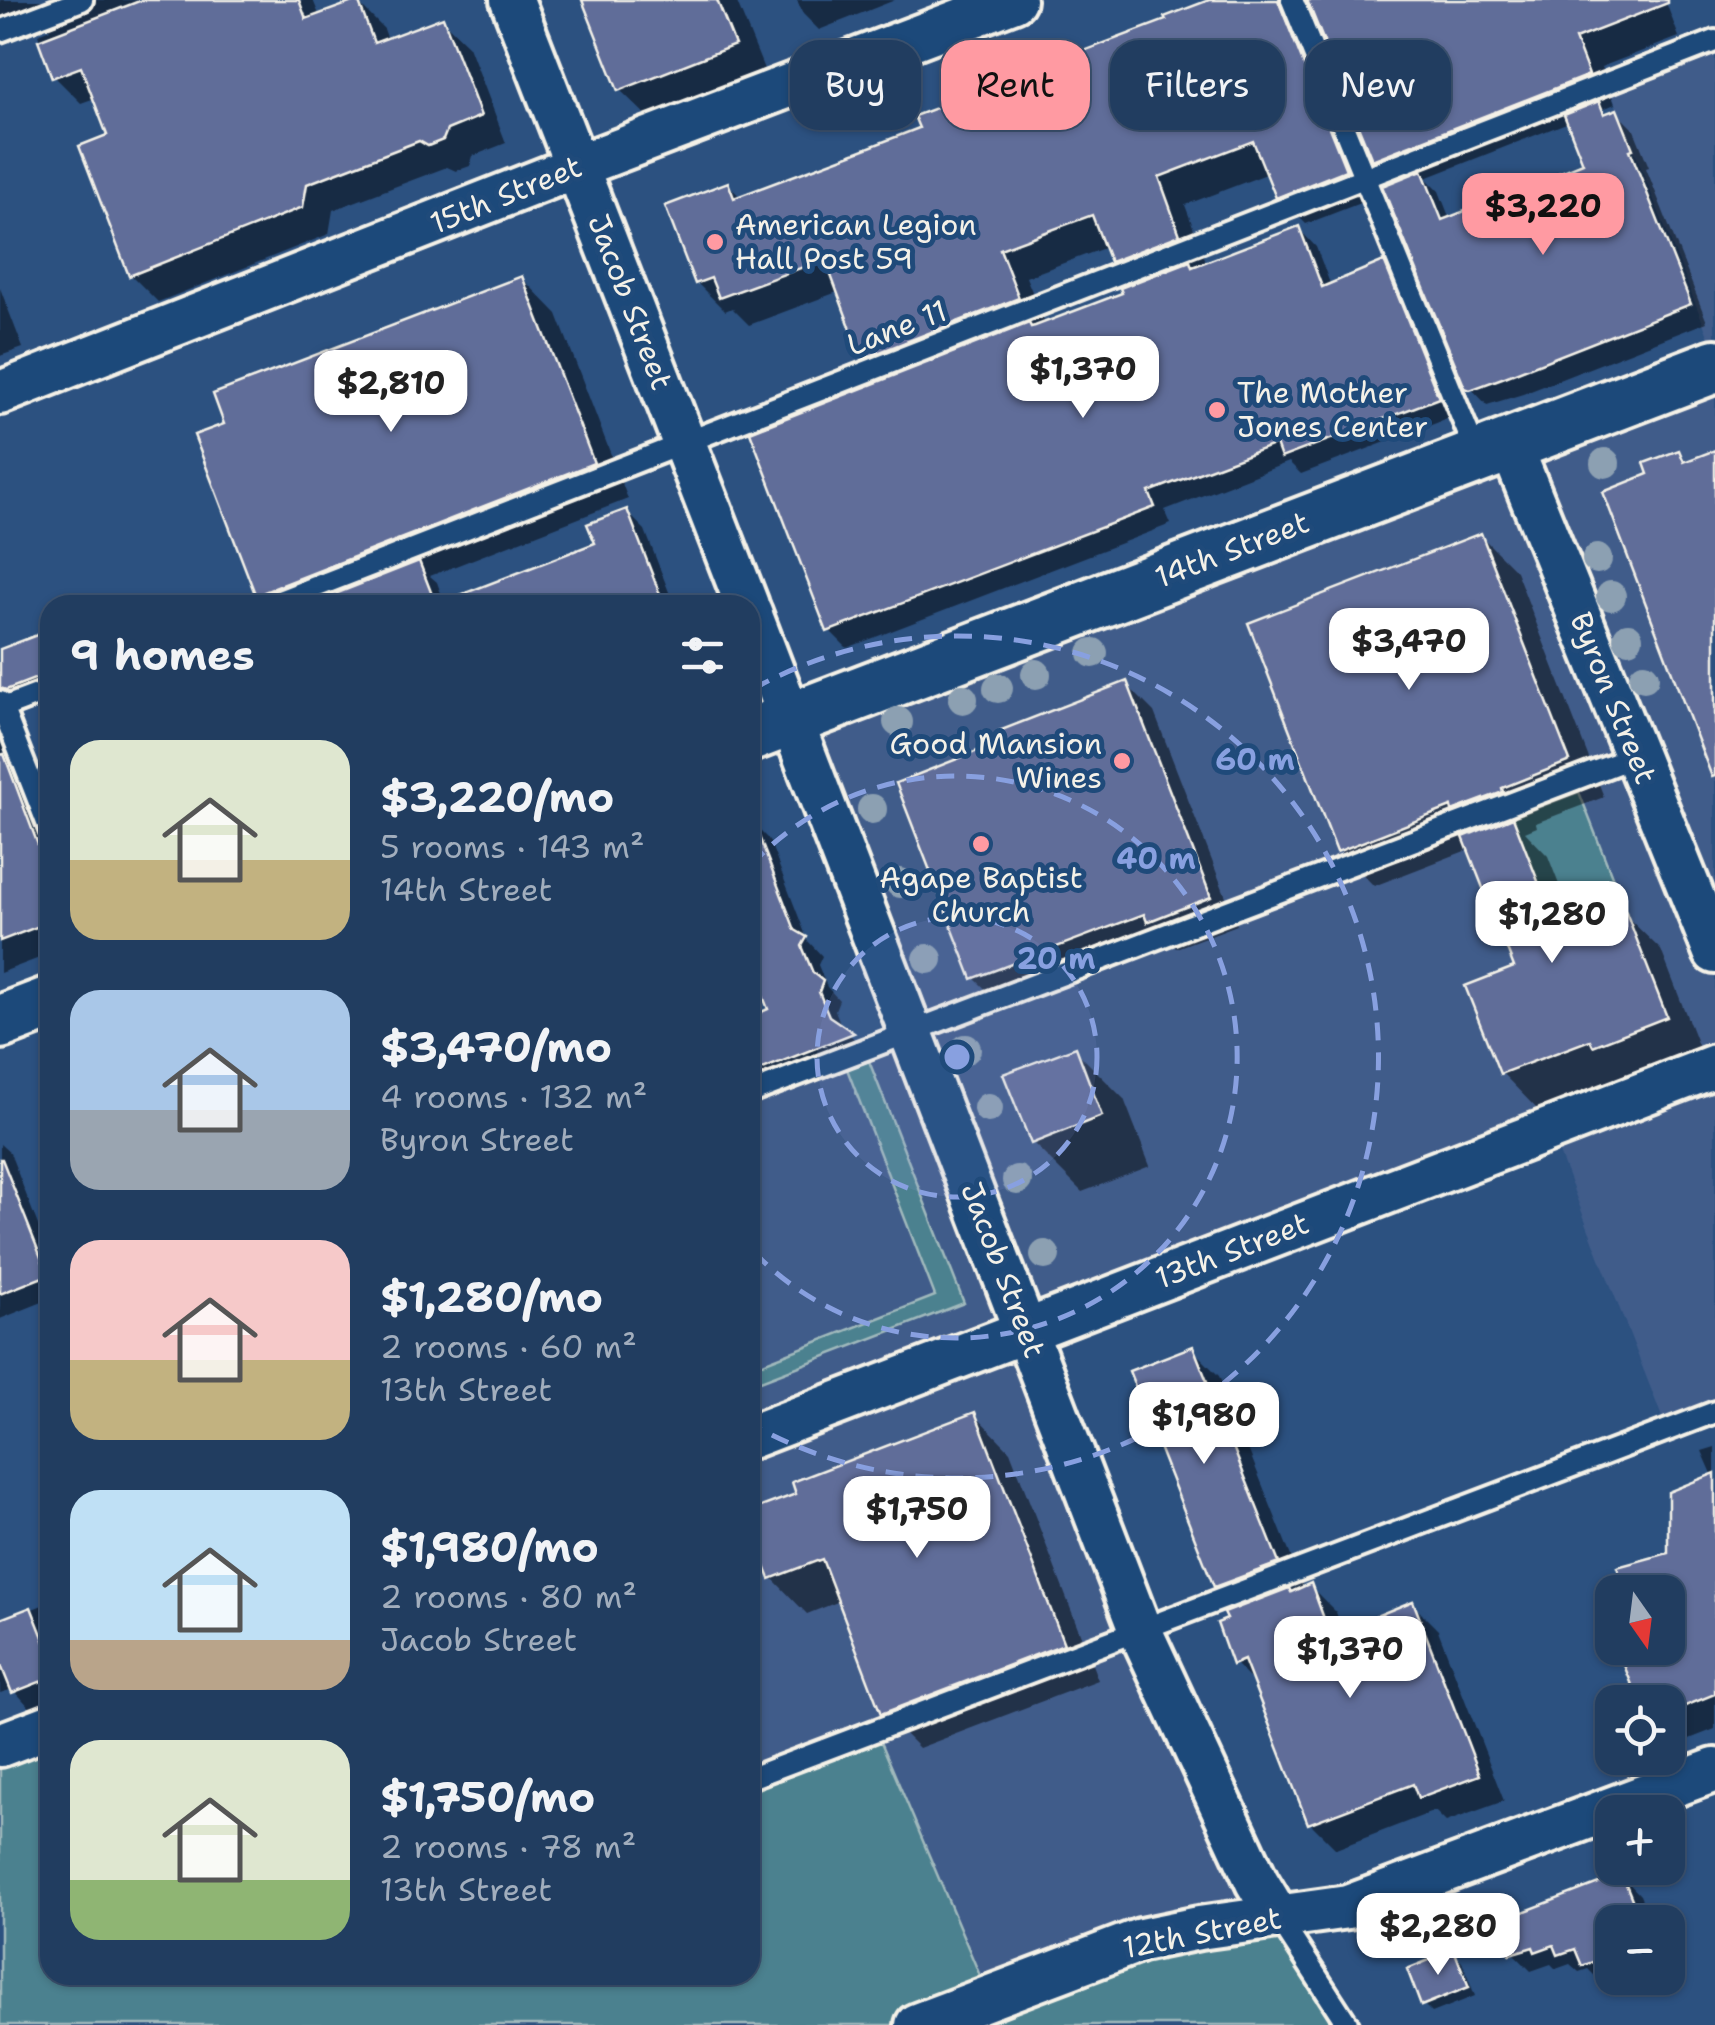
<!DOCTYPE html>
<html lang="en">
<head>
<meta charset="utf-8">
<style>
  body { margin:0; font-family:"Shantell Sans",sans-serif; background:#294466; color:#f1f3f6; height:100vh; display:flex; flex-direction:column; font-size:38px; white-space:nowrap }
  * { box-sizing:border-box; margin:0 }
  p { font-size:32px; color:#a2aebd }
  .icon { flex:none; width:55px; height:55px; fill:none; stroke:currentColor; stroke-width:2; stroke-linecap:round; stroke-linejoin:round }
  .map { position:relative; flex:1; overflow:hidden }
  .drawer { position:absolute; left:40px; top:595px; width:720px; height:1390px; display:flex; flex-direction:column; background:#213d60; border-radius:30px; box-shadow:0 2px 8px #0004,0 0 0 2px #3e5675 }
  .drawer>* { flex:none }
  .top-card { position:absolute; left:790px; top:40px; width:775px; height:90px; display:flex; gap:20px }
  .needle { width:65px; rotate:166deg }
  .controls { position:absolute; left:1595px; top:1575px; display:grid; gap:20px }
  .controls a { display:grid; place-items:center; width:90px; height:90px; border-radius:20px; background:#213d60; box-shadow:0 2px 8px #0004,0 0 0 2px #3e5675; font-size:50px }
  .price { position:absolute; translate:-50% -85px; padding:0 22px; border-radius:20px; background:#fff; color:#222; font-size:32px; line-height:65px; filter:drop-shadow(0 2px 5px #0008) }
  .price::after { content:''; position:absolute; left:50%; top:60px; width:30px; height:22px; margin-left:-15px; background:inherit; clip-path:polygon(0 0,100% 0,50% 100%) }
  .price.active { background:#ff9aa2; color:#111 }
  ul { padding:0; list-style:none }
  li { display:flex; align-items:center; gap:30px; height:250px; padding:0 30px }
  li span { display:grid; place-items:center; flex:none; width:280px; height:200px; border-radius:30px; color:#555 }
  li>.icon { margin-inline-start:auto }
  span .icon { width:120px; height:120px; fill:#fffc; stroke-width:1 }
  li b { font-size:42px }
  h2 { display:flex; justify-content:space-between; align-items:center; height:120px; padding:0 30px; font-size:42px }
  .pill { padding:0 35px; border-radius:30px; background:#213d60; box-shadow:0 2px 8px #0004,0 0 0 2px #3e5675; font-size:35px; line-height:90px }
  .pill.active { background:#ff9aa2; color:#111 }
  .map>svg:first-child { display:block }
  .built { fill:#405c8a }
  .green { fill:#4c818f; stroke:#a0b9bc; stroke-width:2.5 }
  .shadow { fill:#0007; fill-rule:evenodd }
  .building { fill:#616d99; stroke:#f4f1e8; stroke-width:2.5 }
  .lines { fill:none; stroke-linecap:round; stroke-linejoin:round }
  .service-casing { stroke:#f4f1e8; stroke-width:28 }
  .minor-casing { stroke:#f4f1e8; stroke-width:50 }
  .tertiary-casing { stroke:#f4f1e8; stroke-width:60 }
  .service { stroke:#1f4a7a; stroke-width:20 }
  .minor { stroke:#1f4a7a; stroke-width:42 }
  .tertiary { stroke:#1f4a7a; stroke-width:52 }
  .tree { fill:#8ca0b2 }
  .ring { fill:none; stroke:#88a0e0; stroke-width:5; stroke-dasharray:18 12 }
  .poi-dot { fill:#ff9aa2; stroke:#1f4a7a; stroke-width:4 }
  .labels { text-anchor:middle; stroke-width:10; stroke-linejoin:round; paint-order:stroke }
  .street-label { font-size:30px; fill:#f4f1e8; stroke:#1f4a7a }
  .poi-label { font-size:30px; fill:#f4f1e8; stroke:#1f4a7a; text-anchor:start }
  .centre { fill:#88a0e0; stroke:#1f4a7a; stroke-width:5 }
  .ring-label { font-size:30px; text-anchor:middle; font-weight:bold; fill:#88a0e0; stroke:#1f4a7a; stroke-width:10; stroke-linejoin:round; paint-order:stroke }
</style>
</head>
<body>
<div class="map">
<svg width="1715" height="2025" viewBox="0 0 1715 2025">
  <rect width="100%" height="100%" fill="#2c5180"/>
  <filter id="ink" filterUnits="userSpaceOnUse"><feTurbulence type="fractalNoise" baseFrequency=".01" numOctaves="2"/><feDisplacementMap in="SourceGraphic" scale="20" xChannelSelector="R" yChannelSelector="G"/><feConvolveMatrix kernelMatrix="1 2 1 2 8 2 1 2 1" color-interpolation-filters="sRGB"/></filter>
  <g filter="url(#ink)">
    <g class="built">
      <path d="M1715,41V353L1607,83Z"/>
      <path d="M1715,366V1412L1667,1430L1550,1130L1027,1331L1278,1917L989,1998L750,1778V1093L911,1032L791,719Z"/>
    </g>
    <g class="green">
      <path d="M1579,792L1626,912L1583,929L1564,948L1513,817Z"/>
      <path d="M869,1061L964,1303L750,1385V1368L935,1296L847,1069Z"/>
      <path d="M50,1726V1975H750V1778L876,1730L989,1997L1278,1917L1348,2025H0V1745Z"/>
    </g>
    <g class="shadow">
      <path d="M0,0H313L320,17L357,2L384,29L388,40L442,20L469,46L506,143L473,156L470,166L456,171L447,167L333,210L329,234L158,302L131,275L110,136L95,98L81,103L54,76L38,34L50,29L35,14L0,27Z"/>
      <path d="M584,0H736L768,79L655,124L620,90Z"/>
      <path d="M797,0H895L819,30L803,14Z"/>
      <path d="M1216,0H1665L1679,37L1601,67L1615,104L1603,109L1609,115L1616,112L1634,130L1649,167L1646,168L1707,322L1523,394L1487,405L1469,386L1398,182L1374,159L1315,14L1306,26L1373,198L1306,224L1278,196L1269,173L1185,205L1207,264L1299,229L1316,247L1331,286L1383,264L1401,282L1455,416L1301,474L1289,462L1165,510L1171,524L847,648L829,630L888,381L865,357L840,291L749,325L732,308L725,311L697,283L728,184L741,198L922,130ZM1569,122L1586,164L1450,219L1439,191L1426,178ZM1107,247L1112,261L1136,284L1125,295L1045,323L1026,277Z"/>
      <path d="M522,278L557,314L628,499L430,576L437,582L444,602L598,544L627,512L645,530L674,605H270L257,592L227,425Z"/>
      <path d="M0,288L23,348L0,356Z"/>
      <path d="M1481,536L1516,571L1604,797L1536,823L1537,827L1525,832L1548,856L1578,934L1625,915L1661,950L1701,1053L1631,1080L1625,1075L1537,1109L1502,1073L1517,968L1470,849L1374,886L1339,850Z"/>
      <path d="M50,632V697L0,716V652Z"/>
      <path d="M1126,684L1154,712L1237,925L1176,948L1169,941L1002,1005L974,978L1006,743Z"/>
      <path d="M0,720L47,846H50V954L0,973Z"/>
      <path d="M752,823L769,840L808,941L822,956L818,965L827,987L839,1000L835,1010L842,1028L868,1051L750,1091V1019L771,1011L750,956V824Z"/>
      <path d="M1075,1050L1124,1099L1150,1166L1082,1192L1033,1143Z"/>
      <path d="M0,1144L10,1153L50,1256V1299L0,1319Z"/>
      <path d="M1192,1349L1219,1376L1304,1589L1310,1586L1336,1612L1343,1632L1412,1604L1438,1630L1504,1801L1446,1822L1435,1811L1336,1849L1310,1823L1257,1686L1234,1663L1240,1609L1216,1586Z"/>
      <path d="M975,1415L1010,1451L1098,1680L919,1748L883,1712L840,1601L807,1614L772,1578L750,1521V1514L799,1496Z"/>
      <path d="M1715,1447V1729L1674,1745L1668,1739V1702H1642L1620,1648H1668V1592H1628L1620,1569L1690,1549L1668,1494L1713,1476L1702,1451Z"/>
      <path d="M50,1602V1703L32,1710L13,1689L0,1693V1622Z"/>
      <path d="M1622,1876L1640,1895L1651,1922H1612V1978H1617L1602,1983L1588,1969L1579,1972L1570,1964L1556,1969L1551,1964L1531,1971L1513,1953Z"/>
      <path d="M1454,1953L1462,1961L1475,1996L1432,2013L1423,2004Z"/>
    </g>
    <g class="building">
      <path d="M142,0H299L306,19L358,0L374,43L443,17L481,116L447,130L443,140L428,146L419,141L307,184L303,207L129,276L79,146L107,135L81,67L52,78L38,40Z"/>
      <path d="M582,0H717L735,45L618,91Z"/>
      <path d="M1209,0H1278L1346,170L1276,198L1253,141L1159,177L1180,235L1110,262L1092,215L1000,249L1019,298L862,359L825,259L719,298L711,278L695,284L665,206L728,182L734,198L854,153L919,128L914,116L1071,58L1070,56L1166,20L1164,17Z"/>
      <path d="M1307,0H1668V3L1575,39L1589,75L1372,160Z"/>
      <path d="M1599,101L1604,114L1617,109L1633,149L1630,150L1691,304L1505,377L1470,390L1465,388L1382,186L1422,170L1442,220L1478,206L1583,163L1564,115Z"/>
      <path d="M1299,226L1322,287L1384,261L1439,398L1281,458L1276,444L1196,474L1149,492L1155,507L827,632L750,432L1029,323L1031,327L1035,326L1122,293L1120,288L1190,261L1192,267Z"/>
      <path d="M522,276L594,463L264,592L257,599L194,435L224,424L213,394Z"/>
      <path d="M1679,450L1684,462L1715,450V776L1712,777L1603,492L1648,474L1644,463Z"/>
      <path d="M627,509L664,605H443L442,602L595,543L587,524Z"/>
      <path d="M1481,533L1570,761L1502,788L1503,792L1452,811L1451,807L1337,852L1248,623Z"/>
      <path d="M419,561L436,605H307Z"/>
      <path d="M50,630V673L6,690L0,688V649Z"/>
      <path d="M1127,681L1211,897L1147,922L1144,914L972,979L896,783L1003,741L999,731Z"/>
      <path d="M4,754L50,877V922L0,941V755Z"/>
      <path d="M1513,817L1560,938L1626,912L1667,1017L1593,1046L1590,1040L1500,1074L1465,986L1514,967L1463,837Z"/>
      <path d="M750,821H753L795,930L807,937L802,946L813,973L823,981L819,992L829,1016L854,1033L750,1074V1017L768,1009L750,963Z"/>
      <path d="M1076,1047L1102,1116L1031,1144L1003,1074Z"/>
      <path d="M0,1159H2L48,1275L0,1294Z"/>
      <path d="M1193,1346L1279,1563L1214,1587L1129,1371Z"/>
      <path d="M975,1412L1064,1644L881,1714L822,1559L770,1579L750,1528V1511L796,1494L792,1482Z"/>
      <path d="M1715,1473V1694L1668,1713V1702H1639L1617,1648H1668V1592H1626L1617,1567L1668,1553V1492Z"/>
      <path d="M1311,1583L1330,1635L1413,1601L1480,1775L1418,1798L1413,1784L1308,1824L1244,1660L1232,1665L1217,1623L1227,1619L1224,1613L1289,1588L1291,1592Z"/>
      <path d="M31,1607L50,1655V1678L12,1693L0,1663V1619Z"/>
      <path d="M1622,1874L1641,1922H1612V1955L1582,1966L1575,1949L1558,1955L1554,1945L1535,1952L1533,1947L1510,1954L1497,1922Z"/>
      <path d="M1454,1950L1469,1987L1421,2006L1407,1969Z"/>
    </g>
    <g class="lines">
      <g class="service-casing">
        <g id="service">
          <path d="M1292,0L1478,457"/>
          <path d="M0,31L82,0"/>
          <path d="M269,605L1715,41"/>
          <path d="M0,702L50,830"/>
          <path d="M0,709L50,690"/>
          <path d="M750,1093L1636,756"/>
          <path d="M750,1778L1715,1412"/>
          <path d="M1278,1917L1348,2025"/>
        </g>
      </g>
      <g class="minor-casing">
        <g id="minor">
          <path d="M512,0L747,605"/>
          <path d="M0,393L578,166L1014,0"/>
          <path d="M1510,444L1715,952"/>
          <path d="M750,613L1140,1630L1257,1882L1278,1917"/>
          <path d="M750,1437L1715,1066"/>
          <path d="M0,1745L50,1726"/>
          <path d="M917,2025L1141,1940L1199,1928L1348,1907L1715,1770"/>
        </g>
      </g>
      <g class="tertiary-casing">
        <g id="tertiary">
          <path d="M750,735L1715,366"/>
          <path d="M0,1022L50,1003"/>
        </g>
      </g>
      <use href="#service" class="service"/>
      <use href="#minor" class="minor"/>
      <use href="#tertiary" class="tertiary"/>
    </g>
    <g class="tree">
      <circle cx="1605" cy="463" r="15"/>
      <circle cx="1597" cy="559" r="15"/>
      <circle cx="1611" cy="596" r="15"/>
      <circle cx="1628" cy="638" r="15"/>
      <circle cx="1093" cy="653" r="15"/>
      <circle cx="1036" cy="674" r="15"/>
      <circle cx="1644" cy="677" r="15"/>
      <circle cx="998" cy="688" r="15"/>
      <circle cx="963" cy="699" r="15"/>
      <circle cx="898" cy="722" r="15"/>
      <circle cx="872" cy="809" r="15"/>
      <circle cx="900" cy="883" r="15"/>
      <circle cx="928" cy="959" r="15"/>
      <circle cx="966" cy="1049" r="15"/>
      <circle cx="988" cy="1108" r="15"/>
      <circle cx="1017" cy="1180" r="15"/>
      <circle cx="1045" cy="1255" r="15"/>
    </g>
  </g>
  <circle cx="957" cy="1057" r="140" fill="#88a0e0" fill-opacity=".12"/>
  <g class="ring">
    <circle cx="957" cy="1057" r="140"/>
    <path d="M751 865A281 281 0 1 1 751 1249"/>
    <path d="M753 689A421 421 0 1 1 753 1425"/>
  </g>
  <g class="poi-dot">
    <circle cx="715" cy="242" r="10"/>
    <circle cx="1217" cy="410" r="10"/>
    <circle cx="1122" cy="761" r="10"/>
    <circle cx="981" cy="844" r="10"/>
  </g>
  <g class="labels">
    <g class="street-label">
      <text transform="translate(506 195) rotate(-22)" y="10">15th Street</text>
      <text transform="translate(630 302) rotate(69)" y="10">Jacob Street</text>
      <text transform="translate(897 328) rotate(-21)" y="10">Lane 11</text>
      <text transform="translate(1232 550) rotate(-21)" y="10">14th Street</text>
      <text transform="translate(1613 698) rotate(68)" y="10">Byron Street</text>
      <text transform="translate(1232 1251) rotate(-21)" y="10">13th Street</text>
      <text transform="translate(1003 1270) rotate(69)" y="10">Jacob Street</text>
      <text transform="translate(1202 1933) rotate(-11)" y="10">12th Street</text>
    </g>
    <g class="poi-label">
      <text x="735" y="235">American Legion<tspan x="735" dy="34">Hall Post 59</tspan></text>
      <text x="1237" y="403">The Mother<tspan x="1237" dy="34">Jones Center</tspan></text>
      <text x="1102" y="754" text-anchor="end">Good Mansion<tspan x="1102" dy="34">Wines</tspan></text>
      <text x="981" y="888" text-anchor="middle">Agape Baptist<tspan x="981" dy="34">Church</tspan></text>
    </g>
  </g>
  <circle cx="957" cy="1057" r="15" class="centre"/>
  <g class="ring-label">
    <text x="1255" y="770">60 m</text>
    <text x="1156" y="869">40 m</text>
    <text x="1056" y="969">20 m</text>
  </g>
</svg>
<div class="controls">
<a><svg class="needle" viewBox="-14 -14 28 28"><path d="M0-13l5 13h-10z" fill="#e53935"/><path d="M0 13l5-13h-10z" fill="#a2aebd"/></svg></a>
<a><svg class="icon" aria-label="locate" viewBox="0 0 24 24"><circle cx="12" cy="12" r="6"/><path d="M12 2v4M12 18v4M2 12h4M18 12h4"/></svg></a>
<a>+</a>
<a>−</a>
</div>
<b class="price active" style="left:1543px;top:258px">$3,220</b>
<b class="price" style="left:1083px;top:421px">$1,370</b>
<b class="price" style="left:391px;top:435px">$2,810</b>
<b class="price" style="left:1409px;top:693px">$3,470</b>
<b class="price" style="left:1552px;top:966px">$1,280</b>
<b class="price" style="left:1204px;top:1467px">$1,980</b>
<b class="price" style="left:917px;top:1561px">$1,750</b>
<b class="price" style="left:1350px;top:1701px">$1,370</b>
<b class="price" style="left:1438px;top:1978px">$2,280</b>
<div class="top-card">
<a class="pill">Buy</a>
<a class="pill active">Rent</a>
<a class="pill">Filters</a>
<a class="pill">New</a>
</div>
<section class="drawer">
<h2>9 homes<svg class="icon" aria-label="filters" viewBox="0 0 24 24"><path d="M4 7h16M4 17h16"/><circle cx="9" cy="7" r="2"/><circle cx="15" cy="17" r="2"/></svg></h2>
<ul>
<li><span style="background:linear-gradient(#dfe7d0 60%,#c2b280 0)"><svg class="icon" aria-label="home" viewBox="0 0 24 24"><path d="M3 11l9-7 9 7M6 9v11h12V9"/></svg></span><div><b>$3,220/mo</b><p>5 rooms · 143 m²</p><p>14th Street</p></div></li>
<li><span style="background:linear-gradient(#a9c7e8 60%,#9aa5b1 0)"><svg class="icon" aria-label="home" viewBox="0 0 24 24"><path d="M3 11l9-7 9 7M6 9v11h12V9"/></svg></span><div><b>$3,470/mo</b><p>4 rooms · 132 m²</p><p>Byron Street</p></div></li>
<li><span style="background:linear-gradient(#f6c9c9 60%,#c2b280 0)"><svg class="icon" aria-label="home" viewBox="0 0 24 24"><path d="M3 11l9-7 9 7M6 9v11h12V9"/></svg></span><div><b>$1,280/mo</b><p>2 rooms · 60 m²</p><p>13th Street</p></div></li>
<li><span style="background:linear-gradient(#bfe0f5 75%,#b9a48a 0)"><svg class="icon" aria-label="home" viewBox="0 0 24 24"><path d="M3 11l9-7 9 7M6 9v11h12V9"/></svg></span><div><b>$1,980/mo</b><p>2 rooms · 80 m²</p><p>Jacob Street</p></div></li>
<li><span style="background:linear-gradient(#dfe7d0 70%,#8fb573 0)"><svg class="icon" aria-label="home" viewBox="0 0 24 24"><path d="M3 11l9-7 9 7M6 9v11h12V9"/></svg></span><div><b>$1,750/mo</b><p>2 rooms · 78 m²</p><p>13th Street</p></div></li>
</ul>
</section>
</div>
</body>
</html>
